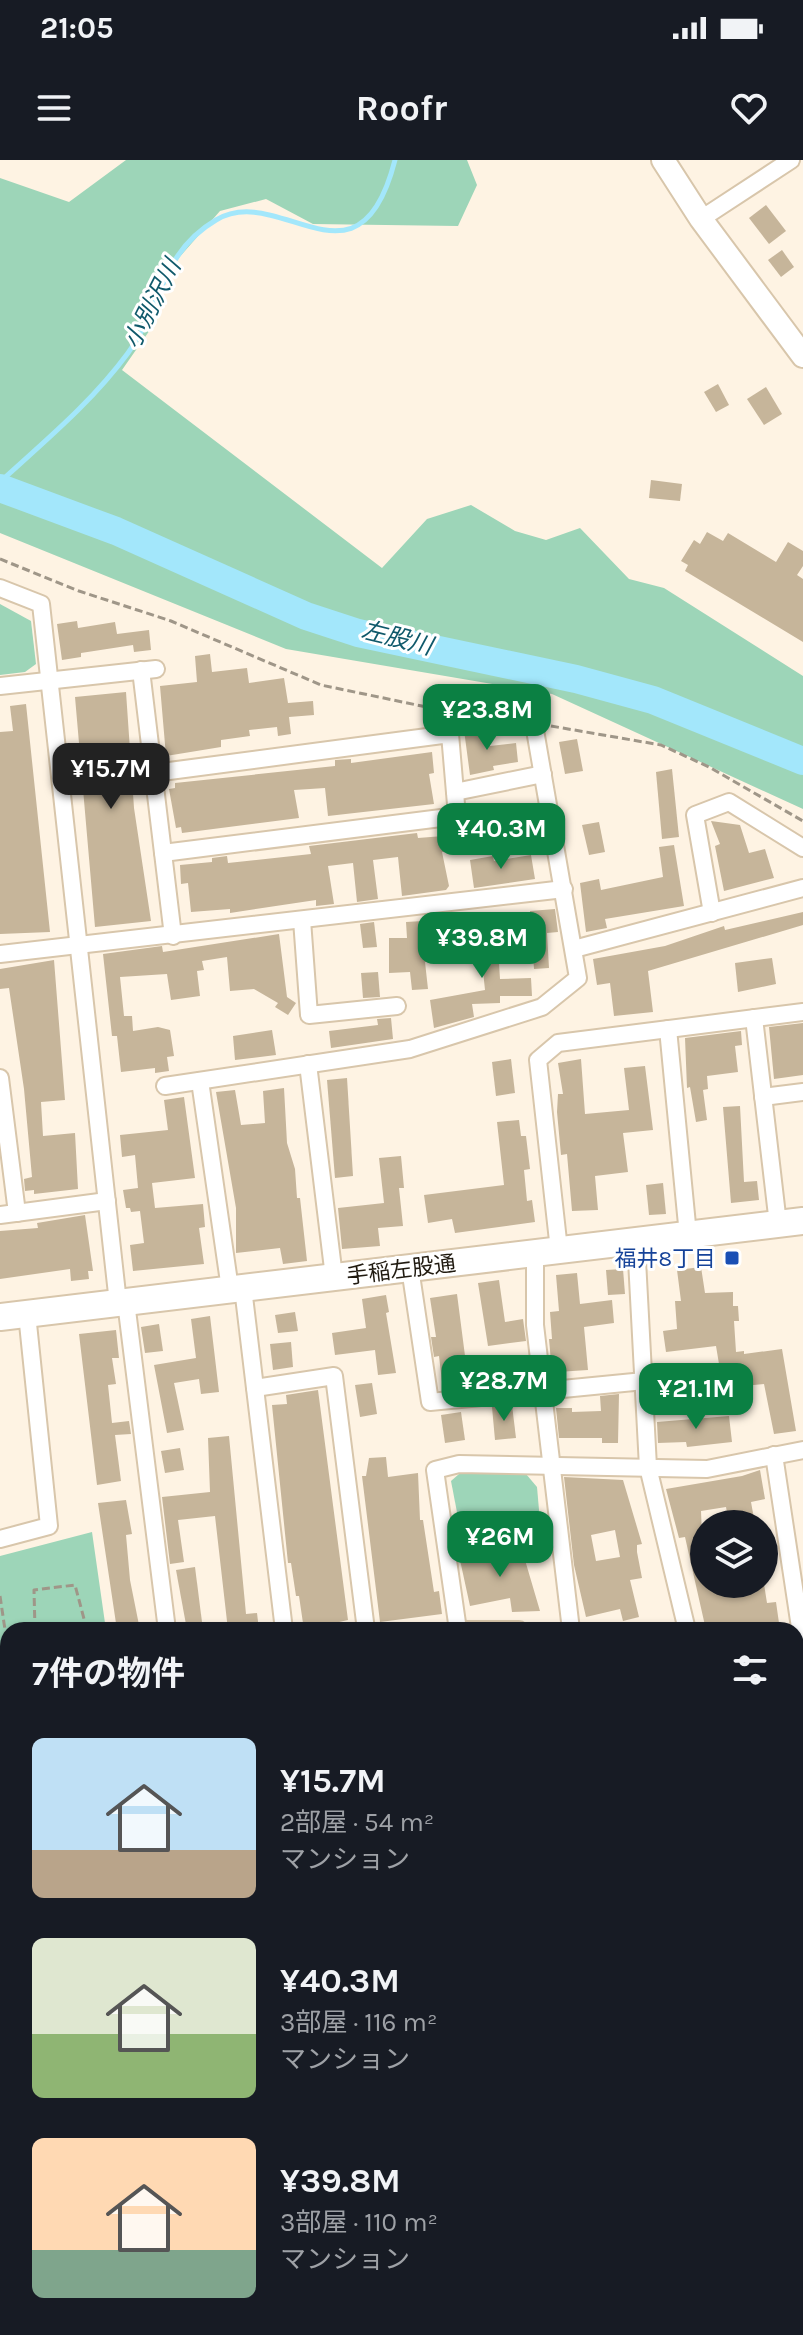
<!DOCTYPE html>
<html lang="ja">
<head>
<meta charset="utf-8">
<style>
  body { margin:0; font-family:Karla,"Noto Sans JP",sans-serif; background:#20242c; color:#f1f3f6; height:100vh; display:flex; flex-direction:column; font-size:30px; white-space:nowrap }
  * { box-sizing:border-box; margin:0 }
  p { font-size:26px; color:#9ea1a6 }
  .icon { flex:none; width:44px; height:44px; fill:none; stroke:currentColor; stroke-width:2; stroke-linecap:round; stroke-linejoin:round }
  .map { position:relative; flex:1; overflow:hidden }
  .panel { position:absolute; left:0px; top:1462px; width:804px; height:714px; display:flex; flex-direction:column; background:#171b24; border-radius:24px 24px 0 0; box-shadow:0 2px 6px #0004 }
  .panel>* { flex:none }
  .controls { position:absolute; left:690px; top:1350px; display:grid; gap:16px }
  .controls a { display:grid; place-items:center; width:88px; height:88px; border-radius:50%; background:#171b24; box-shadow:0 2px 6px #0004; font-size:40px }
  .price { position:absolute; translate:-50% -68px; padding:0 18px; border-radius:16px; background:#0b8043; color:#fff; font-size:26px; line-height:52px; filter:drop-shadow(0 2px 4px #0008) }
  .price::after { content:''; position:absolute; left:50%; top:48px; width:24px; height:18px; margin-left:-12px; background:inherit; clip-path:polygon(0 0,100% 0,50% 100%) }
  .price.on { background:#222; color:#fff }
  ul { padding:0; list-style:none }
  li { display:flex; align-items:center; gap:24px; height:200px; padding:0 32px }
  li span { display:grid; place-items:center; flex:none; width:224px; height:160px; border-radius:12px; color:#555 }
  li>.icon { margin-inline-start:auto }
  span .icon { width:96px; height:96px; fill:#fffc; stroke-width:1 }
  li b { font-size:34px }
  h2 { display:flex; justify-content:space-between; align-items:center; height:96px; padding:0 32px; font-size:34px }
  .status { display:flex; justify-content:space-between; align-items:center; height:56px; padding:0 40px; background:#171b24; direction:ltr }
  .status svg { height:22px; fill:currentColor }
  header { display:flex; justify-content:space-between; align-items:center; height:104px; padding:0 32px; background:#171b24; font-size:36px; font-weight:700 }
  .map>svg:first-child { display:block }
  .green { fill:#9dd5b8 }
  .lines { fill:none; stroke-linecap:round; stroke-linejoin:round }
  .stream { stroke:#a3e7fb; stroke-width:5 }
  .river { stroke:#a3e7fb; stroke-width:28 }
  .building { fill:#c6b59a; fill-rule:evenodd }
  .minor-casing { stroke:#d8c6ab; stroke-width:20 }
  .tertiary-casing { stroke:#d8c6ab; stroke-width:26 }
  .primary-casing { stroke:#d8c6ab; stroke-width:30 }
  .path { stroke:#9f9688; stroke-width:3; stroke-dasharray:8 4; stroke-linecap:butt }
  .minor { stroke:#fff; stroke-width:16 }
  .tertiary { stroke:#fff; stroke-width:22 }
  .primary { stroke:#fff; stroke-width:26 }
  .transit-dot { fill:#1a4fb4; stroke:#fff; stroke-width:3 }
  .labels { text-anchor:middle; stroke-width:6; stroke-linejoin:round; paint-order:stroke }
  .transit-label { font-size:22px; fill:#164399; stroke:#fff; text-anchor:end }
  .street-label { font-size:22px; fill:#201a10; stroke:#fff }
  .water-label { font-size:24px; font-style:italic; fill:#0f596b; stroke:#fff }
</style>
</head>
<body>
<div class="status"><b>21:05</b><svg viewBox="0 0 49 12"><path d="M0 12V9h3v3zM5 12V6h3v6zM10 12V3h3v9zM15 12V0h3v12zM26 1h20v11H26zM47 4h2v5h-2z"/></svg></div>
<header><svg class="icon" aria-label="menu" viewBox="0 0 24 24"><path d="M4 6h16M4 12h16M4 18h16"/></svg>Roofr<svg class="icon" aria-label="heart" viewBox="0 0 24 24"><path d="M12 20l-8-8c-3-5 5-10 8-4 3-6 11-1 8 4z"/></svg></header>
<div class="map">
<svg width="803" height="2175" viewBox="0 0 803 2175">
  <rect width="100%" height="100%" fill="#fef3e3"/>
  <g class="green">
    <path d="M126,0H467L477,25L458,66L313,64L266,39L220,51L155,125L152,167L122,210L382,408L427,359L471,345L515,371L546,380L580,368L629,419L664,428L803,516V649L552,534L286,489L0,373V18L69,42Z"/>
    <path d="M0,444L31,461L36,504L25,512L0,515Z"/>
    <path d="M459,1314H526L537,1327L541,1373H461L451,1321Z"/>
    <path d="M92,1372L106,1470H8V1737L0,1739V1396Z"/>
    <path d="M796,1742H803V2175H0V1787H6L8,1793V2168H796Z"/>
  </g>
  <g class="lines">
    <path class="stream" d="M0,322C45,281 92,242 128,193C163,145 160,93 216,60C280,21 359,141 395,0"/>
    <path class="river" d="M0,328L116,371L306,456L358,473L576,519L653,540L803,601"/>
  </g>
  <g class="building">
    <path d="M766,45L786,71L769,84L749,58Z"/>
    <path d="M782,90L794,107L781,117L768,100Z"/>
    <path d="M718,224L729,245L716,252L704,232Z"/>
    <path d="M766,227L782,254L764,265L747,239Z"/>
    <path d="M651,320L682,324L680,341L649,338Z"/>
    <path d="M707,372L723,381L728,373L776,402L788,382L803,391V406L797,415L803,419V482L685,411L688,405L681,401L694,380L700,384Z"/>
    <path d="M77,461L78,468L115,462L117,474L149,470L151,490L134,492L133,485L81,493V497L62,500L57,464Z"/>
    <path d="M210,494L212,512L247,508L249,523L284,518L288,543L313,541L314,555L289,557L291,574L278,576L277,567L249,570L250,576L221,580V587L166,596L160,526L197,522L195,496Z"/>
    <path d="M126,532L134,648L151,761L95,767L75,537Z"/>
    <path d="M26,544L50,772L0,774V572L13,571L10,546Z"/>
    <path d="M488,566L490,586L516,583L518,602L493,606L494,610L470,615L464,570Z"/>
    <path d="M577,579L583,611L565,614L559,582Z"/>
    <path d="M432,592L434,613L429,614L434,644L328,656L325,628L310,629L294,630L299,658L182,673L181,667L176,668L169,629L175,628V623L335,606V600L351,599V603Z"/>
    <path d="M672,609L679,677L662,679L656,612Z"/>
    <path d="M711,661L740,665L749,693L765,689L774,718L724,731L715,686L720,684Z"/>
    <path d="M599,662L605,692L589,695L582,665Z"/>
    <path d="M417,673L418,678L456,675L457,691L442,692L449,726L446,730L402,736L398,697L373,700L378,739L357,742L353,703L328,706L334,744L316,746V740L230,753V749L191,752L188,723L181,724L180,705L212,702V698L227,696L228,703L311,694L309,686Z"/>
    <path d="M674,685L684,746L605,759L607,768L586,772L580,723L599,719L601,730L663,717L659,687Z"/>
    <path d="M531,695L535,719L474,728L470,700L493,696L494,701Z"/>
    <path d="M555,749L558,772L547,773L549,808L534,809L530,751Z"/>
    <path d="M505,752L506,772L497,773L500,819L531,818L532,836H500V843L472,844L474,857L434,868L430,840L485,830L480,782H485L483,754Z"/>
    <path d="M803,752V765L648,811L653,852L614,856L610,823L597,825L593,799L665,786L724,766L725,770Z"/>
    <path d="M423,761L424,775L452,774L453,801L425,802L428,829L412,830L410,812L389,813V778H407L406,762Z"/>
    <path d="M374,762L377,787L363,788L360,764Z"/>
    <path d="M279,774L287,837L296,843L288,855L275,847L278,843L254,829L230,831L227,797L202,801L204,810L197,811L200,836L171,840L167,814L120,817L124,856H132L133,871L158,867L170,870L174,896L167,897L169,911L155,913V908L121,912L117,876H112L103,794L162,786L163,792Z"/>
    <path d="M772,798L776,824L738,832L735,803Z"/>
    <path d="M54,800L65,940L41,942L43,976L75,973L78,1029L34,1034V1030L25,1031L24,1019L32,1017L24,929L9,828L0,829V809Z"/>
    <path d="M378,812L380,837L363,838L361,813Z"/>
    <path d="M391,858L393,879L331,888L329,871L378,865L377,859Z"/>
    <path d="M803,863V915L774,919L769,867Z"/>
    <path d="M272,870L276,895L235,900L233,876Z"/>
    <path d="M741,871L742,885L735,886L738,912L707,916L708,929L703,930L707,960L696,962L690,927L687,928L685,878Z"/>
    <path d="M511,899L515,933L496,936L492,902Z"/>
    <path d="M581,899L585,954L629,950L624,908L645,906L653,970L623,973L628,1012L595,1016L598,1050L572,1051L567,994L561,995L557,952L558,934H563L558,903Z"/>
    <path d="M347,918L353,1016L335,1018L327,920Z"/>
    <path d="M284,928L287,983L295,1009L297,1038H300L307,1101L283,1104L280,1088L236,1093V1048L216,932L235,930L241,965L265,963L263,931Z"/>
    <path d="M184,937L195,1018L152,1023L155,1048L203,1044L205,1067L199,1068L204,1104L133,1111L130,1085L144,1083L140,1051L131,1052L130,1048H126L123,1030L138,1028L135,995L122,997L120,975L168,970L164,940Z"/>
    <path d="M740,946L744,1022L757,1021L759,1040L731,1043L723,947Z"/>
    <path d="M519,960L521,976H526L530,1009L524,1010L527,1041L532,1040L535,1062L455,1073L452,1059L428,1063L424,1035L504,1025L497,962Z"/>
    <path d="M401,996L404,1028H399L403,1066L378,1068L380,1086L342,1089L338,1048L384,1043L379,998Z"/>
    <path d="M663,1023L666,1054L649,1055L646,1025Z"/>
    <path d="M85,1055L93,1111H88L89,1119L71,1121L70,1109L0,1119V1071L38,1068L37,1063Z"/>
    <path d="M701,1107L705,1133L733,1132V1146H738L739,1161H734L736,1192L744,1191V1194L782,1189L796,1271L774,1274L764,1224L733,1227L730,1203L719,1204L716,1186L666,1192L663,1171L677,1169L675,1141H681L677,1110Z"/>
    <path d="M623,1109L625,1134L608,1135L606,1110Z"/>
    <path d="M577,1113L580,1144L612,1140L614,1163L584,1167L588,1210L557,1212L556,1202H551L549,1179H552L550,1152L559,1151L556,1115Z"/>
    <path d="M499,1120L505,1162L523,1159L526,1181L488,1186L478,1123Z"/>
    <path d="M457,1134L468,1219L442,1222L439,1196L434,1197L431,1177H436L430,1138Z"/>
    <path d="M386,1135L389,1152L386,1153L396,1213L378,1215L375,1190L335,1195L332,1173L366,1168L362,1139Z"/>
    <path d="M295,1152L298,1171L278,1173L275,1155Z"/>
    <path d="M210,1156L219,1232L201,1234L199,1219L174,1223L184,1270L167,1273L154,1205L196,1198L191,1159Z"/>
    <path d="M159,1164L163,1191L145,1193L141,1167Z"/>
    <path d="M116,1170L119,1198H112L116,1224L108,1225L112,1263L129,1261L131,1274L115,1275L121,1321L97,1325L79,1174Z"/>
    <path d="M291,1182L293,1207L273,1210L270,1184Z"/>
    <path d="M676,1206L678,1230L656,1232L655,1207Z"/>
    <path d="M372,1223L377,1254L360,1257L355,1225Z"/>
    <path d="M318,1230L348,1460L304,1470L299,1436H296L291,1403H288L272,1245L287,1244L286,1235Z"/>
    <path d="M619,1234L618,1283H602V1278H559L556,1248H572V1252L601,1251L600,1236Z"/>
    <path d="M512,1245L516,1278L495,1280L492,1247Z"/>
    <path d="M461,1252L465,1280L445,1283L441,1255Z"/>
    <path d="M729,1256L732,1282L687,1287L686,1282L658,1283L657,1262Z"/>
    <path d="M229,1276L246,1454L257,1453L259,1470H228L215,1356L178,1360L184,1402L170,1404L162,1337L210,1332L208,1278Z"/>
    <path d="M180,1288L184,1310L165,1313L161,1291Z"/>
    <path d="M386,1297L388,1317L418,1313L420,1360H423L434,1432L439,1431L442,1454L380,1462L362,1316H366L369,1298Z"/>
    <path d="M760,1310L765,1339L751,1342L755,1364H729L726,1347L701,1351L704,1424H764L767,1443L776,1442L779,1463L756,1467L757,1470H740L739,1466L706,1470L685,1377L679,1378L666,1329L742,1316Z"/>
    <path d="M564,1317L623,1320L642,1384L637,1385V1392L642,1418L630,1420L639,1457L623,1461L620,1449L586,1457L574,1405ZM615,1370L620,1397L596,1401L591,1375Z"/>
    <path d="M126,1340L132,1374L126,1375L130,1420L140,1470H117L98,1343Z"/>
    <path d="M520,1383L540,1451L512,1452L510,1438L470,1446L460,1400Z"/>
    <path d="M195,1407L203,1470H187L176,1410Z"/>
  </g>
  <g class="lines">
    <g class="minor-casing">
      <g id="minor">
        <path d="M701,59L791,0"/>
        <path d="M0,428L41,444L118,1143"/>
        <path d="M141,510L173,776"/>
        <path d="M0,526L156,509"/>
        <path d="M154,613L450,574L457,656L163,693"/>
        <path d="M455,632L543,614"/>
        <path d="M712,753L695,655L729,642L803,688"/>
        <path d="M302,760L309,855L397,846"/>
        <path d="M574,789L803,728"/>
        <path d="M0,794L564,729"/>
        <path d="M754,858L778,1064"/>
        <path d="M668,869L688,1075"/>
        <path d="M308,904L334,1117"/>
        <path d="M0,918L17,1053"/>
        <path d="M200,921L230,1129"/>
        <path d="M165,926L410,889L542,847L578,818L535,570"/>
        <path d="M763,937L803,932"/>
        <path d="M0,1055L107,1041"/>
        <path d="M636,1081L648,1307L687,1470"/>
        <path d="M559,1090L538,900L558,883L803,852"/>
        <path d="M535,1093V1165L571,1470"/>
        <path d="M410,1108L430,1242L644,1221"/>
        <path d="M243,1128L284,1470"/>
        <path d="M126,1142L167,1470"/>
        <path d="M255,1228L334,1216L366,1470"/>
        <path d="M774,1295L803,1487"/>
        <path d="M0,1379L49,1366L27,1154"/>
        <path d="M458,1470L435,1310L459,1304L707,1309L803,1290"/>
        <path d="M465,1470H519"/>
        <path d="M796,1599L803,1598"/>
        <path d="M0,1760L8,1757"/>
      </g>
    </g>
    <g class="tertiary-casing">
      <path id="tertiary" d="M663,0L701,59L803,196"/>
    </g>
    <g class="primary-casing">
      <path id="primary" d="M0,1157L803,1061"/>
    </g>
    <g class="path">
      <path d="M0,399L79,431L171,461L321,525L465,555L525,559"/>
      <path d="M551,566L661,585L709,607L803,661"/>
      <path d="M0,1436L8,1490"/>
      <path d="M35,1470L34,1430L75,1425L87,1470"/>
      <path d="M0,1503L8,1501"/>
      <path d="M0,1514L1,1529"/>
      <path d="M0,1574H8"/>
      <path d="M4,1574L5,1590"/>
      <path d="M8,1589V1612"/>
    </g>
    <use href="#minor" class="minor"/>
    <use href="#tertiary" class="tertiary"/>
    <use href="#primary" class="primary"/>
  </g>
  <rect class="transit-dot" x="724" y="1090" width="16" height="16" rx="4"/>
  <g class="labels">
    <g class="transit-label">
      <text x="716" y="1106">福井8丁目</text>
    </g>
    <g class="street-label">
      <text transform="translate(401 1109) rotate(-7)" y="8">手稲左股通</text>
    </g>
    <g class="water-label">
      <text transform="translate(152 144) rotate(-63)" y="8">小別沢川</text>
      <text transform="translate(397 478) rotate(14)" y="8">左股川</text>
    </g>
  </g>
</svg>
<div class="controls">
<a><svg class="icon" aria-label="layers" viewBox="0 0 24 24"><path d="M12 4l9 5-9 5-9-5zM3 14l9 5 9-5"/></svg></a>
</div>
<b class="price" style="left:487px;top:592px">¥23.8M</b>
<b class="price on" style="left:111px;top:651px">¥15.7M</b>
<b class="price" style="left:501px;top:711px">¥40.3M</b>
<b class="price" style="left:482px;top:820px">¥39.8M</b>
<b class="price" style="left:504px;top:1263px">¥28.7M</b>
<b class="price" style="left:696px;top:1271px">¥21.1M</b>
<b class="price" style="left:500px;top:1419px">¥26M</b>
<section class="panel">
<h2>7件の物件<svg class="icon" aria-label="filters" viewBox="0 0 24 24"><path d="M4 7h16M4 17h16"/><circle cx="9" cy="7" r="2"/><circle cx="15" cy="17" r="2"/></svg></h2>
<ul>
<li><span style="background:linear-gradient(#bfe0f5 70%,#b9a48a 0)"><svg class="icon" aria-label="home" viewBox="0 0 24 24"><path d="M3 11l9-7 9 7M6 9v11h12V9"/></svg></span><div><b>¥15.7M</b><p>2部屋 · 54 m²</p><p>マンション</p></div></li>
<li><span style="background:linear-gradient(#dfe7d0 60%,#8fb573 0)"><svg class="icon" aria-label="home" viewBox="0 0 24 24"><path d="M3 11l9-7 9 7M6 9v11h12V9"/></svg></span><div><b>¥40.3M</b><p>3部屋 · 116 m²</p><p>マンション</p></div></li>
<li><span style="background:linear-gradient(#ffd9b3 70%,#7fa58c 0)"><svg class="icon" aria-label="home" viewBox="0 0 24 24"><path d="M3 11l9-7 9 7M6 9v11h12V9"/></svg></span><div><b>¥39.8M</b><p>3部屋 · 110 m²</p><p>マンション</p></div></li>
</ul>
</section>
</div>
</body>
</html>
